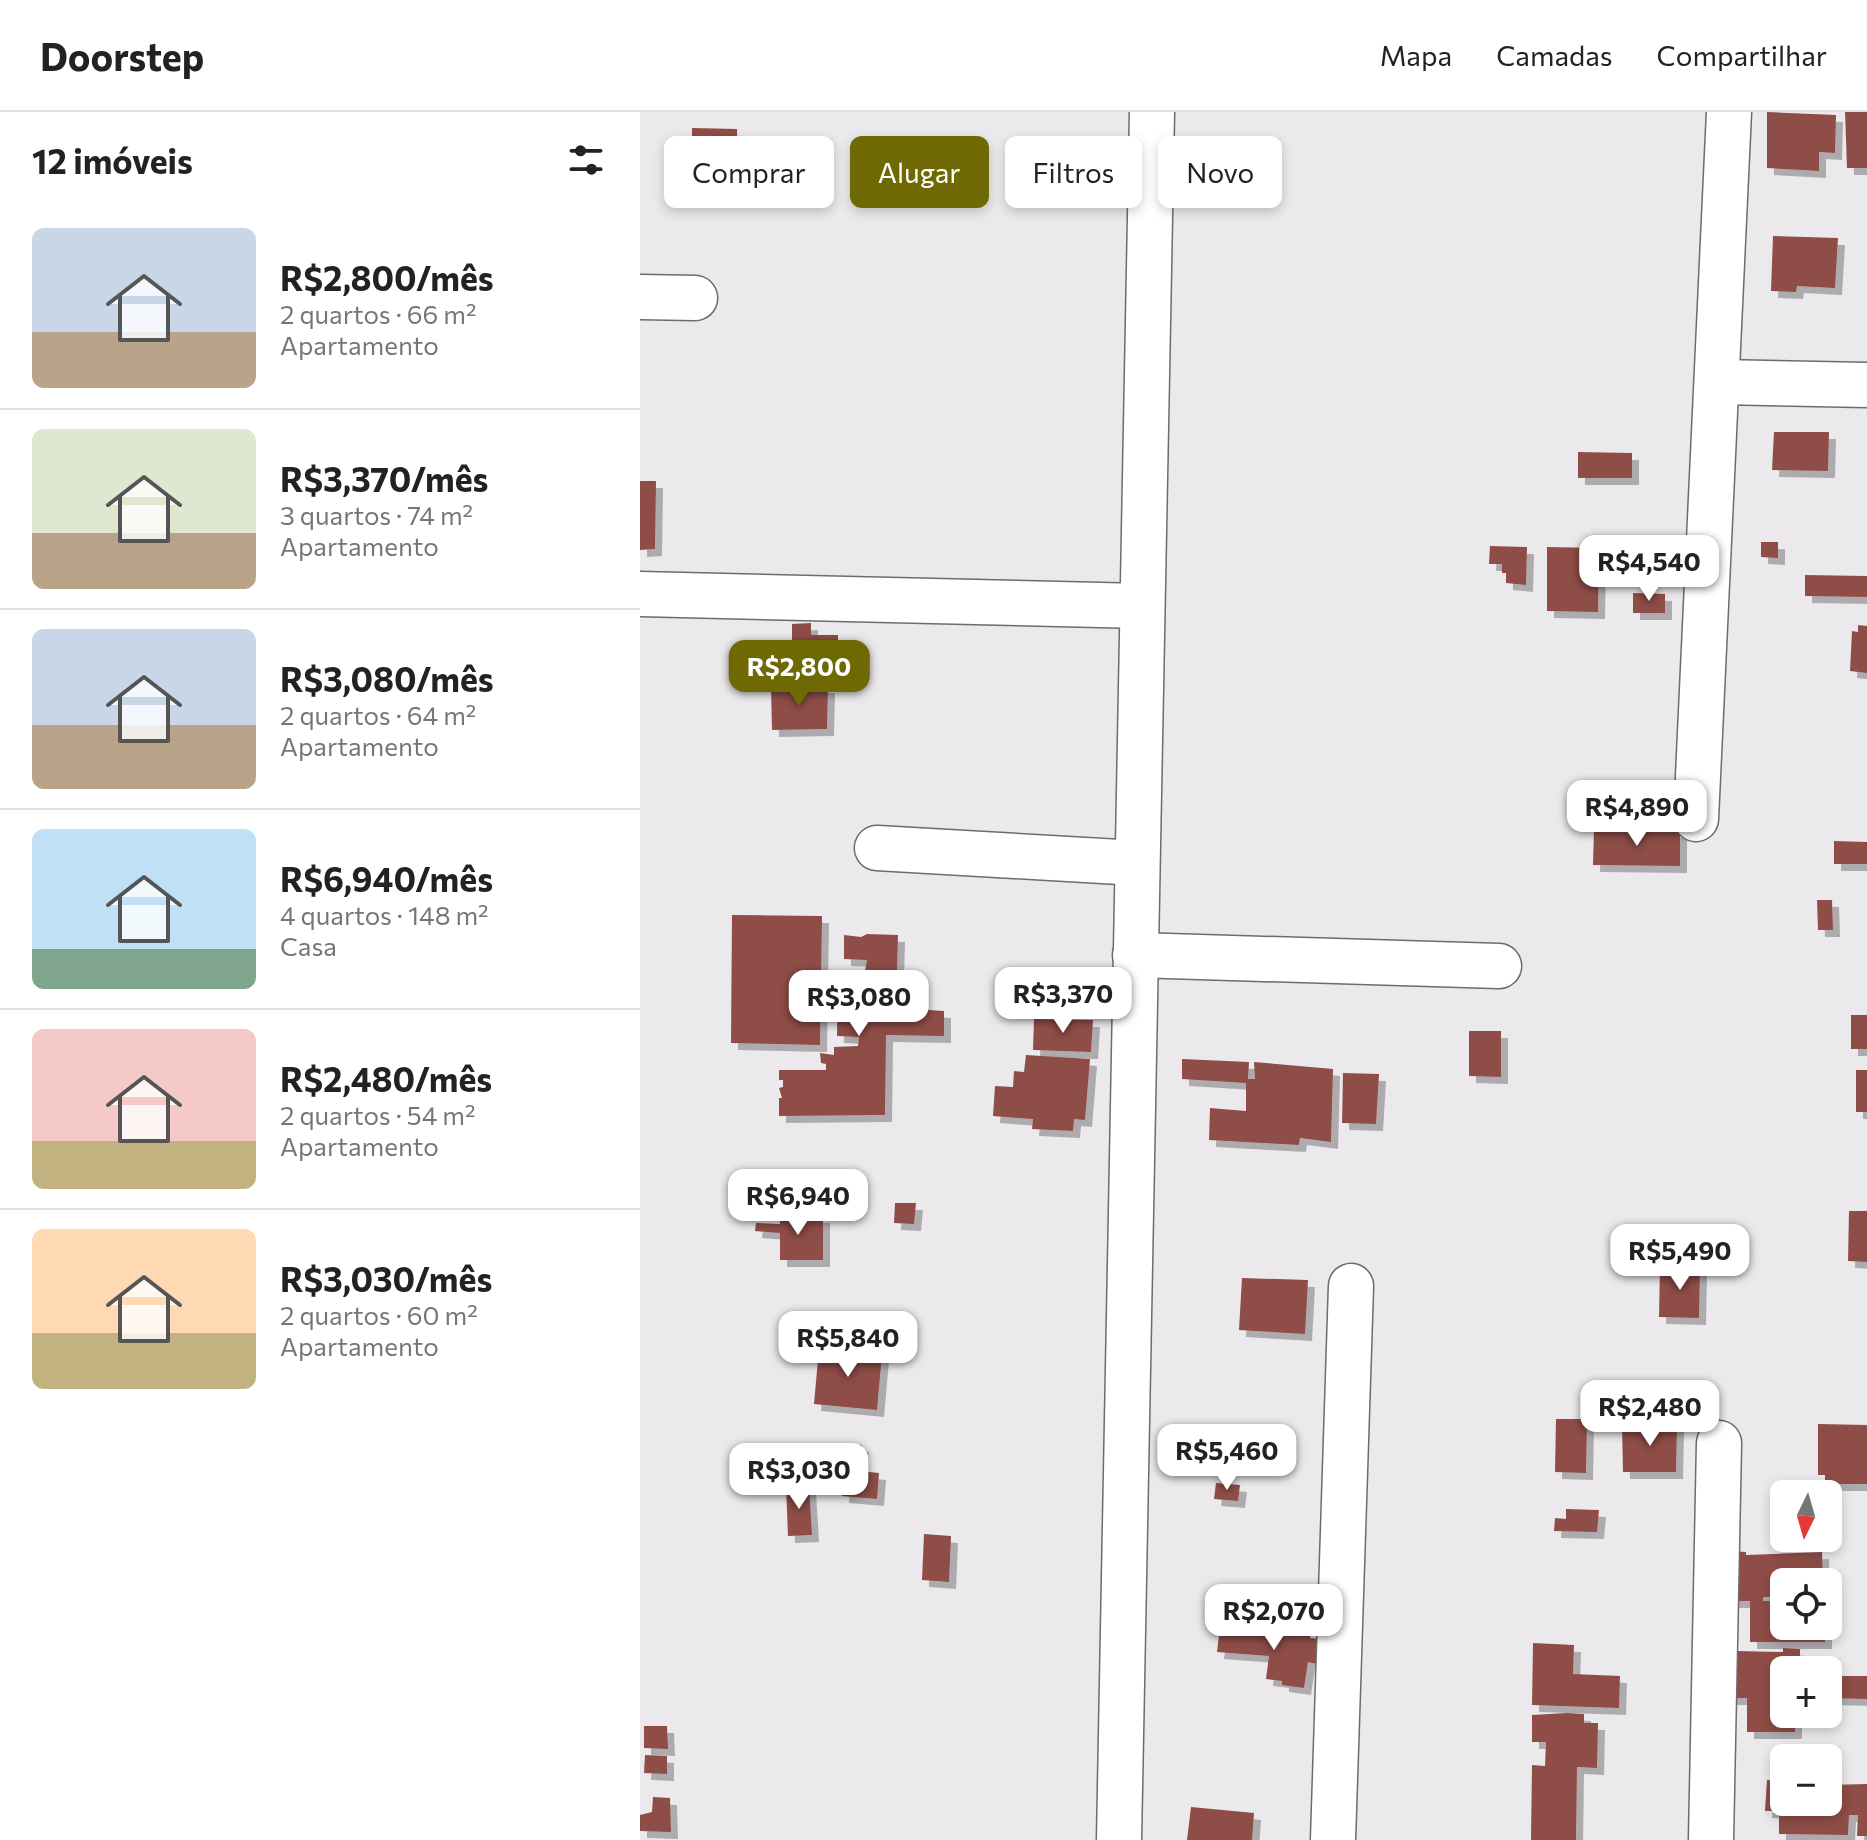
<!DOCTYPE html>
<html lang="pt">
<meta charset="utf-8">
<style>
body{margin:0;font-family:Commissioner,sans-serif;background:#f2f2f2;color:#222;height:100vh;display:flex;flex-direction:column;font-size:30px;white-space:nowrap}
*{box-sizing:border-box;margin:0}
p{font-size:26px;color:#767676}
.icon{flex:none;width:44px;height:44px;fill:none;stroke:currentColor;stroke-width:2;stroke-linecap:round;stroke-linejoin:round}
.map{position:relative;flex:1;overflow:hidden}
.side{display:flex;flex-direction:column;background:#fff;width:640px}
.side>*{flex:none}
.hud{position:absolute;left:24px;top:24px;width:760px;height:72px;display:flex;gap:16px}
.needle{width:52px;rotate:185deg}
.fabs{position:absolute;left:1130px;top:1368px;display:grid;gap:16px}
.fabs a{display:grid;place-items:center;width:72px;height:72px;border-radius:12px;background:#fff;box-shadow:0 4px 12px #0003;font-size:40px}
.price{position:absolute;translate:-50% -68px;padding:0 18px;border-radius:16px;background:#fff;color:#222;font-size:26px;line-height:52px;filter:drop-shadow(0 2px 4px #0008)}
.price::after{content:'';position:absolute;left:50%;top:48px;width:24px;height:18px;margin-left:-12px;background:inherit;clip-path:polygon(0 0,100% 0,50% 100%)}
.price.selected{background:#6e6903;color:#fff}
ul{padding:0;list-style:none}
li{display:flex;align-items:center;gap:24px;height:200px;padding:0 32px}
li+li{border-top:2px solid #e0e0e0}
li span{display:grid;place-items:center;flex:none;width:224px;height:160px;border-radius:12px;color:#555}
li>.icon{margin-inline-start:auto}
span .icon{width:96px;height:96px;fill:#fffc;stroke-width:1}
li b{font-size:34px}
h2{display:flex;justify-content:space-between;align-items:center;height:96px;padding:0 32px;font-size:34px}
.pill{padding:0 28px;border-radius:12px;background:#fff;box-shadow:0 4px 12px #0003;font-size:28px;line-height:72px}
.pill.selected{background:#6e6903;color:#fff}
header{display:flex;align-items:center;gap:48px;box-sizing:border-box;height:112px;padding:0 40px;background:#fff;border-bottom:2px solid #e0e0e0}
header strong{font-size:38px}
nav{display:flex;gap:44px;margin-inline-start:auto;font-size:28px}
main{display:flex;flex:1;min-height:0}
.map>svg:first-child{display:block}
</style>
<header>
<strong>Doorstep</strong>
<nav><a>Mapa</a><a>Camadas</a><a>Compartilhar</a></nav>
</header>
<main>
<section class="side">
<h2>12 imóveis<svg class="icon" aria-label="filters" viewBox="0 0 24 24"><path d="M4 7h16M4 17h16"/><circle cx="9" cy="7" r="2"/><circle cx="15" cy="17" r="2"/></svg></h2>
<ul>
<li><span style="background:linear-gradient(#c9d6e8 65%,#b9a48a 0)"><svg class="icon" aria-label="home" viewBox="0 0 24 24"><path d="M3 11l9-7 9 7M6 9v11h12V9"/></svg></span><div><b>R$2,800/mês</b><p>2 quartos · 66 m²</p><p>Apartamento</p></div></li>
<li><span style="background:linear-gradient(#dfe7d0 65%,#b9a48a 0)"><svg class="icon" aria-label="home" viewBox="0 0 24 24"><path d="M3 11l9-7 9 7M6 9v11h12V9"/></svg></span><div><b>R$3,370/mês</b><p>3 quartos · 74 m²</p><p>Apartamento</p></div></li>
<li><span style="background:linear-gradient(#c9d6e8 60%,#b9a48a 0)"><svg class="icon" aria-label="home" viewBox="0 0 24 24"><path d="M3 11l9-7 9 7M6 9v11h12V9"/></svg></span><div><b>R$3,080/mês</b><p>2 quartos · 64 m²</p><p>Apartamento</p></div></li>
<li><span style="background:linear-gradient(#bfe0f5 75%,#7fa58c 0)"><svg class="icon" aria-label="home" viewBox="0 0 24 24"><path d="M3 11l9-7 9 7M6 9v11h12V9"/></svg></span><div><b>R$6,940/mês</b><p>4 quartos · 148 m²</p><p>Casa</p></div></li>
<li><span style="background:linear-gradient(#f6c9c9 70%,#c2b280 0)"><svg class="icon" aria-label="home" viewBox="0 0 24 24"><path d="M3 11l9-7 9 7M6 9v11h12V9"/></svg></span><div><b>R$2,480/mês</b><p>2 quartos · 54 m²</p><p>Apartamento</p></div></li>
<li><span style="background:linear-gradient(#ffd9b3 65%,#c2b280 0)"><svg class="icon" aria-label="home" viewBox="0 0 24 24"><path d="M3 11l9-7 9 7M6 9v11h12V9"/></svg></span><div><b>R$3,030/mês</b><p>2 quartos · 60 m²</p><p>Apartamento</p></div></li>
</ul>
</section>
<div class="map">
<svg width="1227" height="1728" viewBox="0 0 1227 1728">
<defs>
<filter id="shadow"><feDropShadow dx="7" dy="7" stdDeviation="0" flood-color="#0004"/></filter>
</defs>
<rect width="100%" height="100%" fill="#ece9ec"/>
<!-- building -->
<g fill="#8f4d47" filter="url(#shadow)">
<polygon points="1127,0 1196,3 1195,41 1179,40 1179,59 1127,56"/>
<polygon points="1205,0 1227,0 1227,56 1207,56"/>
<polygon points="52,16 97,17 97,69 52,68"/>
<polygon points="1133,124 1198,126 1195,176 1157,174 1156,180 1131,179"/>
<polygon points="1134,320 1189,320 1188,359 1132,358"/>
<polygon points="938,340 992,341 992,366 938,366"/>
<polygon points="0,369 16,369 15,437 0,438"/>
<polygon points="1121,430 1138,430 1138,446 1121,445"/>
<polygon points="850,434 887,435 886,473 866,471 866,461 862,461 862,452 849,452"/>
<polygon points="907,435 959,436 958,500 907,499"/>
<polygon points="1165,463 1227,464 1227,485 1165,484"/>
<polygon points="993,481 1025,482 1025,501 993,501"/>
<polygon points="171,511 171,523 198,523 198,572 152,572 152,512"/>
<polygon points="1218,513 1227,514 1227,561 1210,559 1212,519 1218,520"/>
<polygon points="188,574 187,617 132,618 131,575"/>
<polygon points="954,718 1040,719 1040,754 953,753"/>
<polygon points="1194,729 1227,730 1227,752 1194,752"/>
<polygon points="1177,788 1192,788 1193,818 1178,818"/>
<polygon points="92,803 182,804 180,933 91,931"/>
<polygon points="227,822 258,823 256,896 304,899 304,924 246,923 245,1003 139,1004 139,986 142,986 139,976 143,975 143,968 139,968 139,958 186,958 186,952 181,951 180,941 194,943 194,935 218,934 219,925 197,924 198,860 225,859 227,848 204,847 204,823 221,825"/>
<rect x="1211" y="903" width="16" height="34"/>
<polygon points="394,907 453,908 451,940 393,938"/>
<polygon points="829,919 861,919 861,965 829,964"/>
<polygon points="386,943 450,947 445,1008 434,1007 433,1019 392,1017 393,1007 353,1004 355,974 373,975 374,959 384,960"/>
<polygon points="542,947 609,950 608,967 615,967 614,950 693,957 691,1030 660,1026 659,1033 569,1028 570,996 606,999 606,971 542,967"/>
<rect x="1216" y="958" width="11" height="42"/>
<polygon points="703,961 739,962 736,1012 702,1011"/>
<polygon points="255,1091 276,1091 274,1112 254,1111"/>
<polygon points="1209,1099 1227,1099 1227,1150 1208,1149"/>
<polygon points="140,1104 183,1104 183,1148 140,1148 140,1121 115,1119 116,1111 140,1112"/>
<polygon points="1060,1153 1059,1206 1019,1205 1020,1154"/>
<polygon points="602,1166 668,1168 665,1222 599,1218"/>
<polygon points="179,1236 242,1242 237,1298 174,1292"/>
<polygon points="916,1307 947,1307 946,1361 915,1360"/>
<polygon points="1178,1312 1227,1313 1227,1372 1185,1372 1185,1363 1178,1363"/>
<polygon points="982,1313 1037,1313 1036,1360 983,1360"/>
<polygon points="197,1331 222,1333 219,1359 239,1361 237,1387 202,1384 204,1358 193,1357"/>
<polygon points="576,1371 600,1373 598,1389 574,1387"/>
<polygon points="169,1373 172,1423 148,1424 146,1374"/>
<polygon points="926,1397 959,1398 957,1420 914,1419 915,1406 926,1407"/>
<polygon points="284,1422 311,1424 309,1470 282,1468"/>
<polygon points="1089,1439 1106,1440 1106,1443 1182,1440 1183,1470 1144,1470 1144,1485 1123,1485 1123,1489 1144,1489 1144,1514 1185,1514 1185,1530 1110,1530 1110,1489 1089,1489"/>
<polygon points="580,1514 670,1524 670,1526 680,1527 677,1552 668,1550 664,1576 642,1573 642,1569 626,1567 629,1544 577,1540"/>
<polygon points="893,1531 934,1533 933,1562 980,1564 979,1596 892,1593"/>
<polygon points="1143,1536 1160,1537 1160,1558 1144,1558 1144,1602 1155,1602 1155,1620 1107,1620 1107,1586 1087,1586 1096,1539 1143,1540"/>
<polygon points="1188,1564 1227,1564 1227,1587 1188,1586"/>
<polygon points="927,1601 944,1602 944,1611 958,1611 957,1656 937,1655 936,1728 891,1728 892,1653 905,1654 906,1630 892,1630 892,1603"/>
<polygon points="4,1614 27,1614 28,1637 4,1636"/>
<polygon points="5,1643 27,1644 27,1662 4,1661"/>
<polygon points="1127,1668 1144,1669 1144,1690 1188,1690 1188,1673 1227,1672 1227,1724 1217,1724 1218,1703 1209,1703 1208,1723 1139,1722 1139,1699 1125,1699"/>
<polygon points="13,1685 30,1686 31,1720 0,1719 0,1703 12,1700"/>
<polygon points="551,1695 614,1701 612,1728 547,1728"/>
</g>
<g fill="none" stroke-linecap="round" stroke-linejoin="round">
<defs>
<g id="minor">
<polyline points="0,185 55,186"/>
<polyline points="1078,270 1227,273"/>
<polyline points="0,482 502,494"/>
<polyline points="1056,707 1089,0"/>
<polyline points="237,736 497,751"/>
<polyline points="495,843 859,854"/>
<polyline points="479,1728 512,0"/>
<polyline points="693,1728 711,1174"/>
<polyline points="1071,1728 1079,1331"/>
</g>
</defs>
<!-- minor casing -->
<use href="#minor" stroke="#6d6b6d" stroke-width="47"/>
<!-- minor -->
<use href="#minor" stroke="#fff" stroke-width="44"/>
</g>
</svg>
<div class="fabs">
<a><svg class="needle" viewBox="-14 -14 28 28"><path d="M0-13l5 13h-10z" fill="#e53935"/><path d="M0 13l5-13h-10z" fill="#767676"/></svg></a>
<a><svg class="icon" aria-label="locate" viewBox="0 0 24 24"><circle cx="12" cy="12" r="6"/><path d="M12 2v4M12 18v4M2 12h4M18 12h4"/></svg></a>
<a>+</a>
<a>−</a>
</div>
<b class="price" style="left:1009px;top:491px">R$4,540</b>
<b class="price selected" style="left:159px;top:596px">R$2,800</b>
<b class="price" style="left:997px;top:736px">R$4,890</b>
<b class="price" style="left:423px;top:923px">R$3,370</b>
<b class="price" style="left:219px;top:926px">R$3,080</b>
<b class="price" style="left:158px;top:1125px">R$6,940</b>
<b class="price" style="left:1040px;top:1180px">R$5,490</b>
<b class="price" style="left:208px;top:1267px">R$5,840</b>
<b class="price" style="left:1010px;top:1336px">R$2,480</b>
<b class="price" style="left:587px;top:1380px">R$5,460</b>
<b class="price" style="left:159px;top:1399px">R$3,030</b>
<b class="price" style="left:634px;top:1540px">R$2,070</b>
<div class="hud">
<a class="pill">Comprar</a>
<a class="pill selected">Alugar</a>
<a class="pill">Filtros</a>
<a class="pill">Novo</a>
</div>
</div>
</main>
